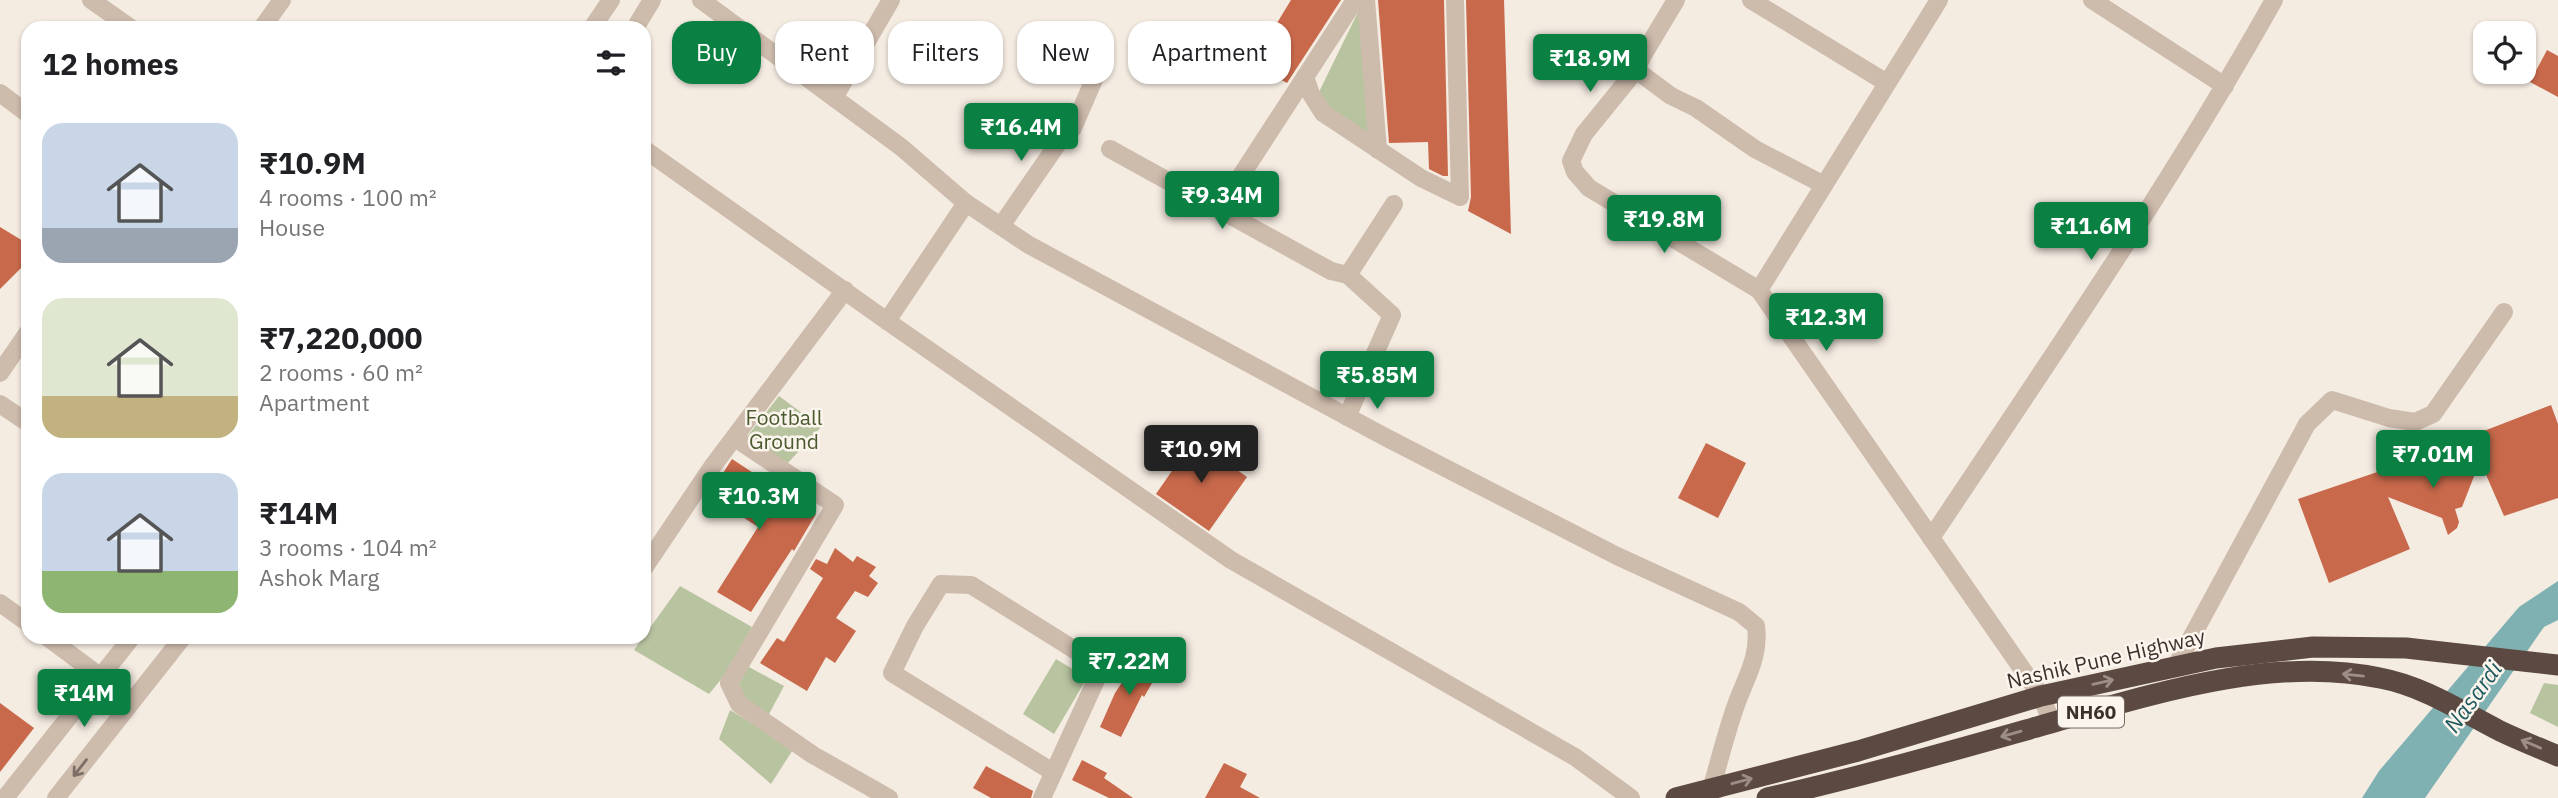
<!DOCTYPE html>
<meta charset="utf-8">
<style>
body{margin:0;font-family:"IBM Plex Sans",sans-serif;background:#f2f2f2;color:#202124;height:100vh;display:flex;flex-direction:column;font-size:26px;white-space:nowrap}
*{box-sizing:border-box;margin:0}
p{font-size:23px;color:#757577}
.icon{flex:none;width:38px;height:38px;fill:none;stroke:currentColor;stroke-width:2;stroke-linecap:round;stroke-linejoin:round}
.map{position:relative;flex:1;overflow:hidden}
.details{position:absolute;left:21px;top:21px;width:630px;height:623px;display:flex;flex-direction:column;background:#fff;border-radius:21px;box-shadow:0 2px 5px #0004}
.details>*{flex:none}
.banner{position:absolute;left:672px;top:21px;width:665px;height:63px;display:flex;gap:14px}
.fabs{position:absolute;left:2473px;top:21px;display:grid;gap:14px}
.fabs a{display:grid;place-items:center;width:63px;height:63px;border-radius:14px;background:#fff;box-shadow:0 2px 5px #0004;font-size:35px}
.price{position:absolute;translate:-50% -60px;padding:0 16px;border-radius:7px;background:#0b8043;color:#fff;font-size:23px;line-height:46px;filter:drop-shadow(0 2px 4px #0008)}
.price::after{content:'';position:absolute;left:50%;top:42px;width:21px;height:16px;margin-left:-10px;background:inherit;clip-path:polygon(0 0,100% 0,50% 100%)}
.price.active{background:#222;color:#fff}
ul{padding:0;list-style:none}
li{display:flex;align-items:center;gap:21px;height:175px;padding:0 21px}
li span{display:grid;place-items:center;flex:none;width:196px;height:140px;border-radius:21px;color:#555}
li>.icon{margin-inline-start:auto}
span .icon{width:84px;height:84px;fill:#fffc;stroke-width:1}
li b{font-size:30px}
h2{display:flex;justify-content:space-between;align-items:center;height:84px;padding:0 21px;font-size:30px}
.chip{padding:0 24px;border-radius:21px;background:#fff;box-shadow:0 2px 5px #0004;font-size:24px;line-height:63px}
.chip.active{background:#0b8043;color:#fff}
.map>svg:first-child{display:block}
</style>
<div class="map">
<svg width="2558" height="798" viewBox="0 0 2558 798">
<rect width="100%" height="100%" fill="#f4ebe1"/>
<!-- green -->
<g fill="#b8c4a0">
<polygon points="1361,6 1369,141 1321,103 1319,92"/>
<polygon points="779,396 821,427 787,464 746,438"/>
<polygon points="680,586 752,627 723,677 709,694 634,650"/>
<polygon points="1056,659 1087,678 1054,734 1023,714"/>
<polygon points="747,666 784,686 768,716 745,701 739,684"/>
<polygon points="2544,683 2558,685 2558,727 2530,713"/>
<polygon points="730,710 794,748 771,784 719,739"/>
</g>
<!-- water -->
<polygon fill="#7fb0b2" points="2558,581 2558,620 2544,627 2425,798 2362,798 2379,771 2519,607"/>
<!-- building -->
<g fill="#c8694b">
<polygon points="1291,0 1341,0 1287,83 1252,64"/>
<polygon points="1378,0 1444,0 1448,176 1443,176 1429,169 1428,142 1389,143"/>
<polygon points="1466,0 1504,0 1511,234 1468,211 1471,197"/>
<polygon points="2547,50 2558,56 2558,97 2530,82"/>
<polygon points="0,227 28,244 28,261 0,289"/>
<polygon points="2551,405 2558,424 2558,498 2504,516 2480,461 2462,507 2455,509 2459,522 2457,528 2448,535 2442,518 2388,497 2410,549 2329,583 2298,499 2392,467 2389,459 2454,433 2458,441"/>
<polygon points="1194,439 1247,477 1209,531 1156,494"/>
<polygon points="1706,443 1746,463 1718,518 1678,498"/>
<polygon points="732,459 816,514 794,551 792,549 751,612 717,592 758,527 709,495"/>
<polygon points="835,548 853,562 857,556 876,567 869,576 878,583 868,597 855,591 836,618 856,631 835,663 826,657 807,691 760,663 777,638 784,642 823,578 810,569 816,559 827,564"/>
<polygon points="1139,657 1159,671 1144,697 1142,695 1121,737 1100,727 1115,693"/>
<polygon points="0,703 34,728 0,772"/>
<polygon points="1082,760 1107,773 1104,778 1133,798 1109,798 1072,780"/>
<polygon points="1224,763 1247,774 1240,787 1260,798 1205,798"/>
<polygon points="986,766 1033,791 1031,798 991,798 973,788"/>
</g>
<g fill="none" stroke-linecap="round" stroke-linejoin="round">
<!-- minor -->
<g stroke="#cdbbac" stroke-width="18">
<polyline points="91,0 131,28"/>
<polyline points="701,0 901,147 966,203"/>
<polyline points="1366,0 1378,150"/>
<polyline points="1676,0 1643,55 1636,70 1584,134 1571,161 1575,172 1589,188 1759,290"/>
<polyline points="1751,0 1887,83"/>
<polyline points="1939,0 1759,290 2041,696 2052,723"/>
<polyline points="2092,0 2225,86"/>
<polyline points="262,28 282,0"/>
<polyline points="592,28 611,0"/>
<polyline points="635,28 652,0"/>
<polyline points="1636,70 1671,96 1696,108 1755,149 1824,185"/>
<polyline points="1305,77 1311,94 1323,113 1421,178 1460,197 1455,0"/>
<polyline points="0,93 28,114"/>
<polyline points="834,98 891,0"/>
<polyline points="644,149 887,321 1231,560 1575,757 1631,798"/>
<polyline points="1110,149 1331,271 1348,275 1392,315 1347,417"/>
<polyline points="1220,208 1355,0"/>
<polyline points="1001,226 1061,139 1073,128 1102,61"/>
<polyline points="1348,275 1394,204"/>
<path d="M887 321 966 203 1029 245 1387 438 1617 556 1739 612 1756 626C1760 657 1746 677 1736 705 1726 733 1719 762 1711 790L1713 798"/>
<polyline points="0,373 28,332"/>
<polyline points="0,404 28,423"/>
<polyline points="735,438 835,505 729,683 739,704 813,755 889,798"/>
<path d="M1931 538C2049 361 2170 185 2274 0"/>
<polyline points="644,568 712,467 845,290"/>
<polyline points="0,603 28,623"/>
<polyline points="47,637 101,677"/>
<polyline points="2176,666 2307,424 2332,400 2389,418 2415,422 2433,414 2504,312"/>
<polyline points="5,798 132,637"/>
<polyline points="56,798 183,637"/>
<polyline points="1042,798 1102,667 971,585 941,584 915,626 892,673 1053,772"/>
</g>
<!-- highway -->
<g stroke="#5c4a42" stroke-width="21">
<polyline points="1676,798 1858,751 2041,696 2216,658 2313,647 2406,648 2558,665"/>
<path d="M1767 798C1856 778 1944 753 2033 728 2141 698 2267 654 2380 678 2423 686 2461 711 2500 731 2519 740 2539 748 2558 756"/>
</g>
</g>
<!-- one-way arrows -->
<defs><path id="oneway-shaft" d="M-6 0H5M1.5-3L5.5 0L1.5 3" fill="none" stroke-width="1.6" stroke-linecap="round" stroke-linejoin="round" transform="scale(1.75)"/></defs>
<g stroke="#9c8e87">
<use href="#oneway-shaft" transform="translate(2353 675) rotate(-174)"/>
<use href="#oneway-shaft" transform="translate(2103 682) rotate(-13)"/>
<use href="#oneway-shaft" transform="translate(2011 734) rotate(164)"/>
<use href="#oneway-shaft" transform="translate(2531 744) rotate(-157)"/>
<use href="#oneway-shaft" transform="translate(1742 781) rotate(-15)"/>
</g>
<use stroke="#7d6f65" href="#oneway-shaft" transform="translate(80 768) rotate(128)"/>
<g text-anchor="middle" stroke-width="5" stroke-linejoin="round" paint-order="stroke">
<!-- shield labels -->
<rect fill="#fbf5ee" stroke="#756b66" stroke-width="2" x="2058" y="696.5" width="66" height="31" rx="5"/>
<g font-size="19" font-weight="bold" fill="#3b302b">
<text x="2091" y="719">NH60</text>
</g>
<!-- park labels -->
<g font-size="21" fill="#4a5a2e" stroke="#fbf5ee">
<text x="784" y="425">Football<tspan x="784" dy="24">Ground</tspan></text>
</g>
<!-- street labels -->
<g font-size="21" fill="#3b302b" stroke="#fbf5ee">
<text transform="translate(2106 659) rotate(-13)" y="7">Nashik Pune Highway</text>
</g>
<!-- water labels -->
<g font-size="23" font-style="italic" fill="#1f5a5e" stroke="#fbf5ee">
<text transform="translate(2473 697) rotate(-54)" y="8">Nasardi</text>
</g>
</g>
</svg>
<div class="fabs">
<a><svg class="icon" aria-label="locate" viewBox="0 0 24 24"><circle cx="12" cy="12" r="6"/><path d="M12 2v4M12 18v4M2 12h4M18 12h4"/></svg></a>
</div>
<b class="price" style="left:1590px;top:94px">₹18.9M</b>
<b class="price" style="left:1021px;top:163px">₹16.4M</b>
<b class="price" style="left:1222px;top:231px">₹9.34M</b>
<b class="price" style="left:1664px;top:255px">₹19.8M</b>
<b class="price" style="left:2091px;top:262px">₹11.6M</b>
<b class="price" style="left:1826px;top:353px">₹12.3M</b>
<b class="price" style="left:1377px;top:411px">₹5.85M</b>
<b class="price active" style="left:1201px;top:485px">₹10.9M</b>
<b class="price" style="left:2433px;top:490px">₹7.01M</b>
<b class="price" style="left:759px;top:532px">₹10.3M</b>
<b class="price" style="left:1129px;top:697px">₹7.22M</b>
<b class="price" style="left:84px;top:729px">₹14M</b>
<div class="banner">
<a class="chip active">Buy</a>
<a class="chip">Rent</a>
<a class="chip">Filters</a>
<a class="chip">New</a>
<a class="chip">Apartment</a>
</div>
<section class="details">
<h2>12 homes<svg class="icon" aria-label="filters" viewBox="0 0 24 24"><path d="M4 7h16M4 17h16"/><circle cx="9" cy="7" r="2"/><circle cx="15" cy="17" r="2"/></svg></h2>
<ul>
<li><span style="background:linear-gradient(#c9d6e8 75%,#9aa5b1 0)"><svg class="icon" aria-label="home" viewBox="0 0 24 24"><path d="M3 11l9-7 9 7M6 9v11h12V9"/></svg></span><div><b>₹10.9M</b><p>4 rooms · 100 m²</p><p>House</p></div></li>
<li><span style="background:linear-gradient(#dfe7d0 70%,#c2b280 0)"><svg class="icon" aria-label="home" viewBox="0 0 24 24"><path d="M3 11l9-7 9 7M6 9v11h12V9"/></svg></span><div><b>₹7,220,000</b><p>2 rooms · 60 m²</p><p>Apartment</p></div></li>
<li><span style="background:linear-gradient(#c9d6e8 70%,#8fb573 0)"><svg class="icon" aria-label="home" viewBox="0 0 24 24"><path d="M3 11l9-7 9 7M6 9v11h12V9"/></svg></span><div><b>₹14M</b><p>3 rooms · 104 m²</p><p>Ashok Marg</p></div></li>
</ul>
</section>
</div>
